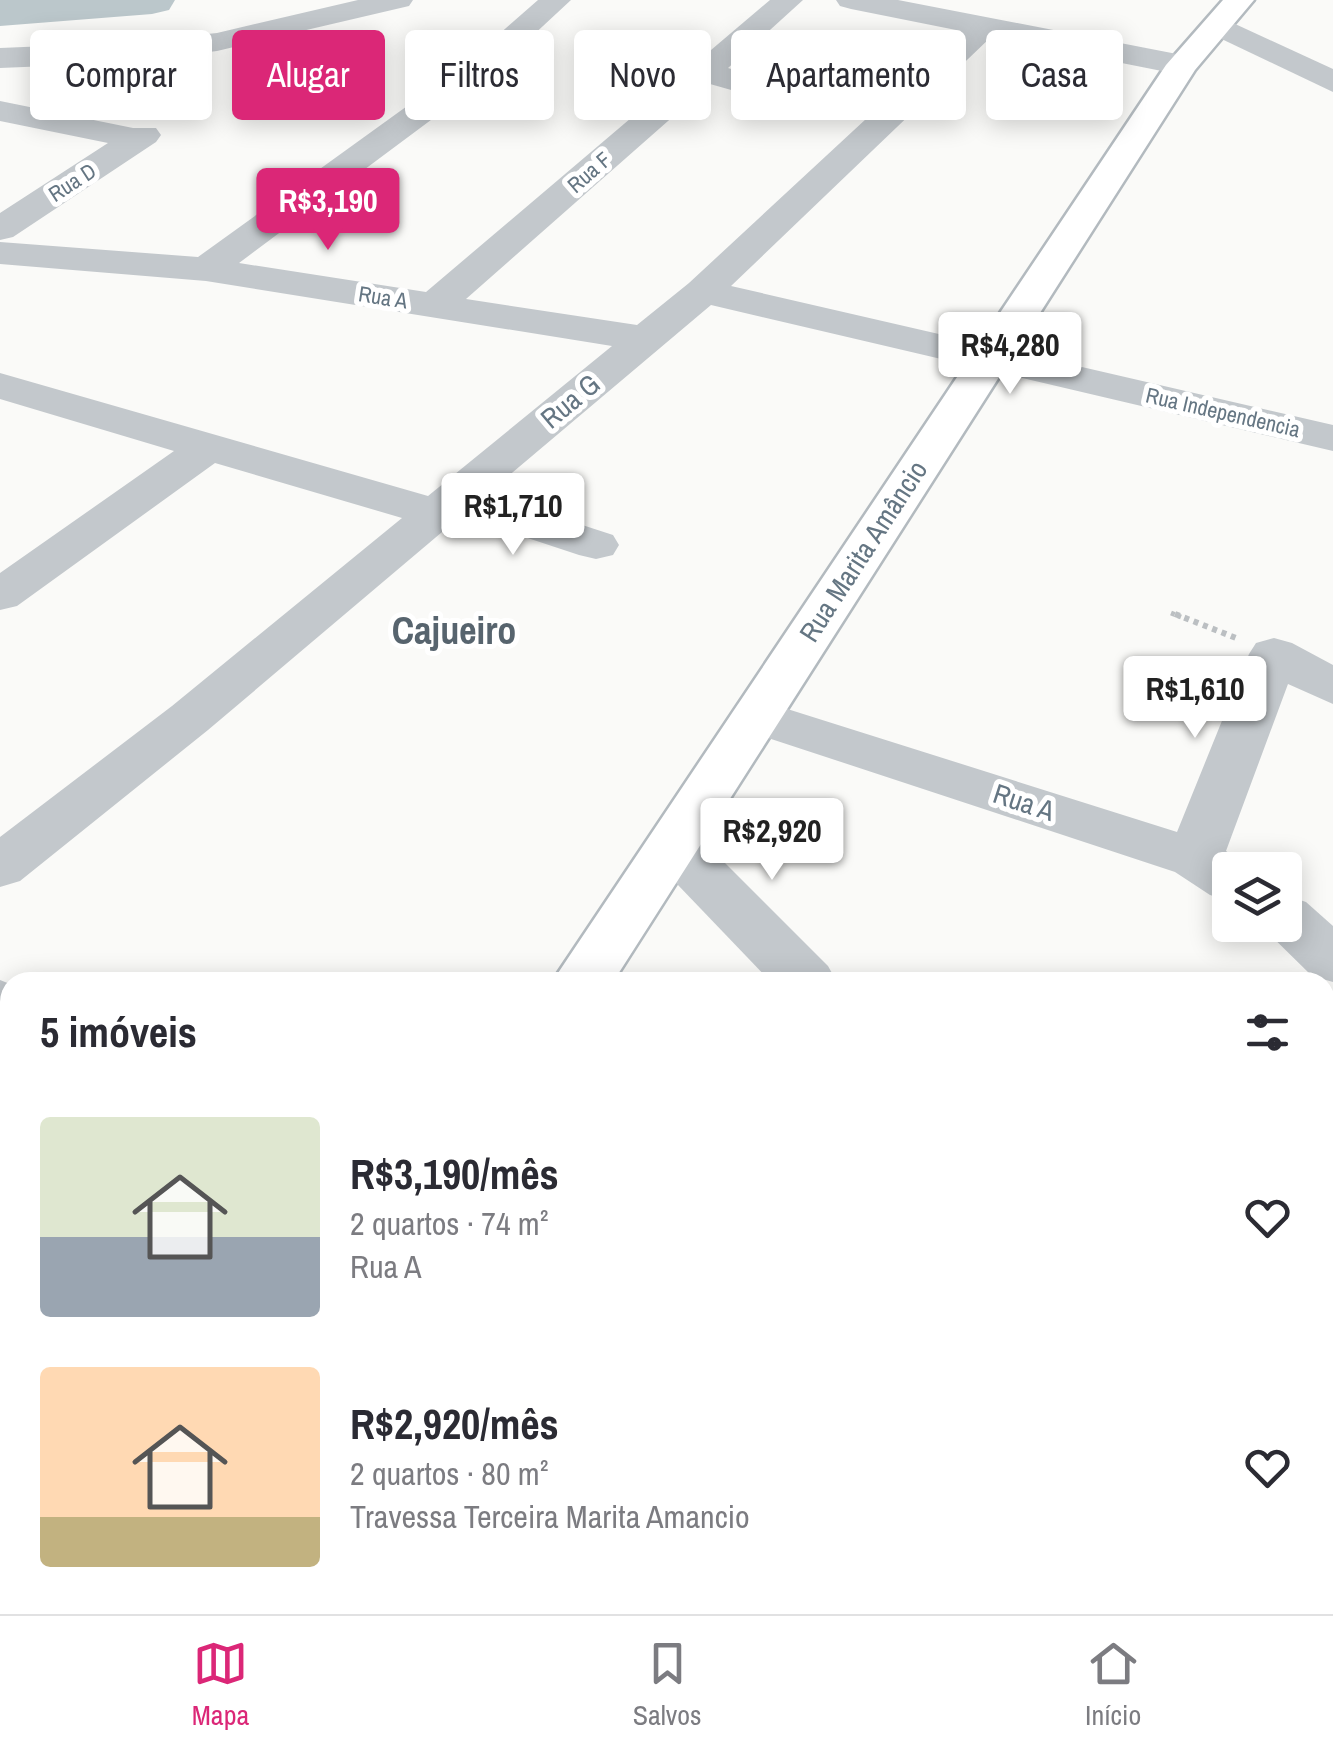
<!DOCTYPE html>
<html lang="pt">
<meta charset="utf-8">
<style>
body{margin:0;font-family:"Archivo Narrow",sans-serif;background:#f2f2f3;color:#2b2b33;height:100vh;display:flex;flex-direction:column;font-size:38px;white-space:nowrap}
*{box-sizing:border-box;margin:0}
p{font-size:32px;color:#7c7c81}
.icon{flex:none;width:55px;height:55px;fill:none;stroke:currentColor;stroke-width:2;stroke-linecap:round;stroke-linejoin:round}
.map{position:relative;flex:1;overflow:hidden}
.sheet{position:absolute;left:0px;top:972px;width:1335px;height:642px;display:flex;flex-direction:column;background:#fff;border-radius:30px 30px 0 0;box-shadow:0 5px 25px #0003}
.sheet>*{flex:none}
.banner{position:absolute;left:30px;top:30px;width:1275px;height:90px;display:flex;gap:20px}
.fabs{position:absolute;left:1212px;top:852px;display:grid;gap:20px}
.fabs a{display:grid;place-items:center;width:90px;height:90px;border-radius:10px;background:#fff;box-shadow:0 5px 25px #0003;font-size:50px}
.price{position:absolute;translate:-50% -85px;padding:0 22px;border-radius:10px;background:#fff;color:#222;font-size:32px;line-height:65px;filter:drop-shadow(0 2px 5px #0008)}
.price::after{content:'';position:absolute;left:50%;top:60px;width:30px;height:22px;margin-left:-15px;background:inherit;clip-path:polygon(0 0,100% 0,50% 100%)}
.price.current{background:#db2777;color:#fff}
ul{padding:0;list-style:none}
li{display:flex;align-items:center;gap:30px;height:250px;padding:0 40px}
li span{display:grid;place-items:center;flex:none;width:280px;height:200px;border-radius:10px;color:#555}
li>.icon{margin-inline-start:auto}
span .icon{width:120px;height:120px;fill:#fffc;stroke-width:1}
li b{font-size:42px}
h2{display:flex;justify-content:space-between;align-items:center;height:120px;padding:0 40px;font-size:42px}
.chip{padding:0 35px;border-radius:10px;background:#fff;box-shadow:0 5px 25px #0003;font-size:35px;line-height:90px}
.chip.current{background:#db2777;color:#fff}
.dock{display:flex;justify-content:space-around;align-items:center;height:140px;border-top:2px solid #e1e1e2;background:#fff;font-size:28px;color:#7c7c81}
.dock a{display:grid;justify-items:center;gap:5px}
.dock .current{color:#db2777}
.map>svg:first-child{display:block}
</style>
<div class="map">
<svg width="1333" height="1614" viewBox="0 0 1333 1614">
<rect width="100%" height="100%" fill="#fafaf8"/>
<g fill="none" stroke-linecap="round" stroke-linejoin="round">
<!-- river -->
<polygon fill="#bbc7cb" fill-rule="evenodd" points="0,0 175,0 169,10 152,14 0,26"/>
<defs>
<g id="secondary">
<polygon points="1223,0 1254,0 1195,70 613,982 552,982 1166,65"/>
<polygon points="130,1605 212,1605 208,1614 126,1614"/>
</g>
</defs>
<!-- secondary casing -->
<use href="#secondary" stroke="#b3babf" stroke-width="5"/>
<!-- path-far1 -->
<polyline stroke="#bbbfc2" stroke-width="5" stroke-dasharray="4 4" stroke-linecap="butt" points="1171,613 1181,617"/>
<!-- path -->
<polyline stroke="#bbbfc2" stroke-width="6" stroke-dasharray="5 5" stroke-linecap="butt" points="1175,614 1236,638"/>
<!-- street -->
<g fill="#c3c8cc" fill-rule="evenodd">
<polygon points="358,0 413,0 409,6 217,51 120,63 0,68 0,48 120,43 217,33"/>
<polygon points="538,0 571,0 486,79 239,263 426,292 770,0 803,0 728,68 803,90 808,97 803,104 791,107 710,84 466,299 637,325 689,283 961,31 851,9 840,6 836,0 898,0 1182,55 1193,58 1198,65 1193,72 1182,75 991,37 731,286 1333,425 1333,451 711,305 487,494 613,535 619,545 613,555 596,559 579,555 461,516 208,730 20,881 0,887 0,837 172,706 402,518 215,463 17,606 0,610 0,573 174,451 0,399 0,373 428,496 612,346 206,281 0,264 0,242 198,257 464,65"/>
<polygon points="1220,17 1333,69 1333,92 1209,33 1204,26 1209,19"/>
<polygon points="0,101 133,128 156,128 161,135 156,142 13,237 0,240 0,213 108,143 0,121"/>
<polygon points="1274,638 1292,643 1333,665 1333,704 1288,684 1226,851 1253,870 1230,870 1230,901 1210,895 1175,872 738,728 730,716 738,704 756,699 1177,832 1249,654 1256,643"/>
<polygon points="674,826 694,832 828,966 837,982 771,982 654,860 646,846 654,832"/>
<polygon points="1285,895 1306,902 1333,926 1333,982 1312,976 1260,925 1285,925"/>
<polygon points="0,980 10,984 10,1038 0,1035"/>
<polygon points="1333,1284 1333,1346 1325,1347 1325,1285"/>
<polygon points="556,1605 640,1605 644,1614 560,1614"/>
<polygon points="913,1605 997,1605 993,1614 909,1614"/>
</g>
<!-- secondary -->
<use href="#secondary" fill="#fff" fill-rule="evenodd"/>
</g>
<g text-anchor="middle" stroke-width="10" stroke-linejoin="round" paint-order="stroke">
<!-- far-street labels -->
<g font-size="22" fill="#657683" stroke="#fff">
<text transform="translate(589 172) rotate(-41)" y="8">Rua F</text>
<text transform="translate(72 182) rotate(-33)" y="8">Rua D</text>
<text transform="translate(383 297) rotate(9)" y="8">Rua A</text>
<text transform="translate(1223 412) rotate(13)" y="8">Rua Independencia</text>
</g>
<!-- street labels -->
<g font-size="28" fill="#657683" stroke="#fff">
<text transform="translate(570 401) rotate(-40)" y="10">Rua G</text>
<text transform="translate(863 551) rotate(-57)" y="10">Rua Marita Amâncio</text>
<text transform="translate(1024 802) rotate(18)" y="10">Rua A</text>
</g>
<!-- district labels -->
<g font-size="38" font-weight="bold" fill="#57646e" stroke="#fff">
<text x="454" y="644">Cajueiro</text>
</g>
</g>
</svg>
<div class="fabs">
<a><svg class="icon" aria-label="layers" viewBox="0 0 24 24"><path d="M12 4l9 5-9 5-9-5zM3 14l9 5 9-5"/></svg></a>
</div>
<b class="price current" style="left:328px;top:253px">R$3,190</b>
<b class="price" style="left:1010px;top:397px">R$4,280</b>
<b class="price" style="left:513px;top:558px">R$1,710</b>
<b class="price" style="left:1195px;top:741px">R$1,610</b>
<b class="price" style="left:772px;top:883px">R$2,920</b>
<div class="banner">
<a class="chip">Comprar</a>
<a class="chip current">Alugar</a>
<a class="chip">Filtros</a>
<a class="chip">Novo</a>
<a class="chip">Apartamento</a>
<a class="chip">Casa</a>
</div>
<section class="sheet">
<h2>5 imóveis<svg class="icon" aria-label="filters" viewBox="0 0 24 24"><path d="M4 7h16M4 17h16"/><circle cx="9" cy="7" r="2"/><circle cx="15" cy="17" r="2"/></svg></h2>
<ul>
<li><span style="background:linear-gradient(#dfe7d0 60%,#9aa5b1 0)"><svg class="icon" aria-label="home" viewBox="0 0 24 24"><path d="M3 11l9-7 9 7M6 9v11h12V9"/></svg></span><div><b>R$3,190/mês</b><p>2 quartos · 74 m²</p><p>Rua A</p></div><svg class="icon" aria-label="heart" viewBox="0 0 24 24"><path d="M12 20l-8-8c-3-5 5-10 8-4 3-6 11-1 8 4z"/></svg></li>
<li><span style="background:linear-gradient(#ffd9b3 75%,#c2b280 0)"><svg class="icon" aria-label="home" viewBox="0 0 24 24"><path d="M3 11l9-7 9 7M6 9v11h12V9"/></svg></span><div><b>R$2,920/mês</b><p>2 quartos · 80 m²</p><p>Travessa Terceira Marita Amancio</p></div><svg class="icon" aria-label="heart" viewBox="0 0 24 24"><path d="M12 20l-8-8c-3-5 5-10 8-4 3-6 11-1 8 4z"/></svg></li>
</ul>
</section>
</div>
<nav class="dock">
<a class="current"><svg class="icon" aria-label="map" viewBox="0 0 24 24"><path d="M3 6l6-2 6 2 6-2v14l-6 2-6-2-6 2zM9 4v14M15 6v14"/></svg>Mapa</a>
<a><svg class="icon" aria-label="saved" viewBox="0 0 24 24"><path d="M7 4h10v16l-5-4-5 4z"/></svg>Salvos</a>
<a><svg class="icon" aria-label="home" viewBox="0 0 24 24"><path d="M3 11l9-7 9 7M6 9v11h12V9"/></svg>Início</a>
</nav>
